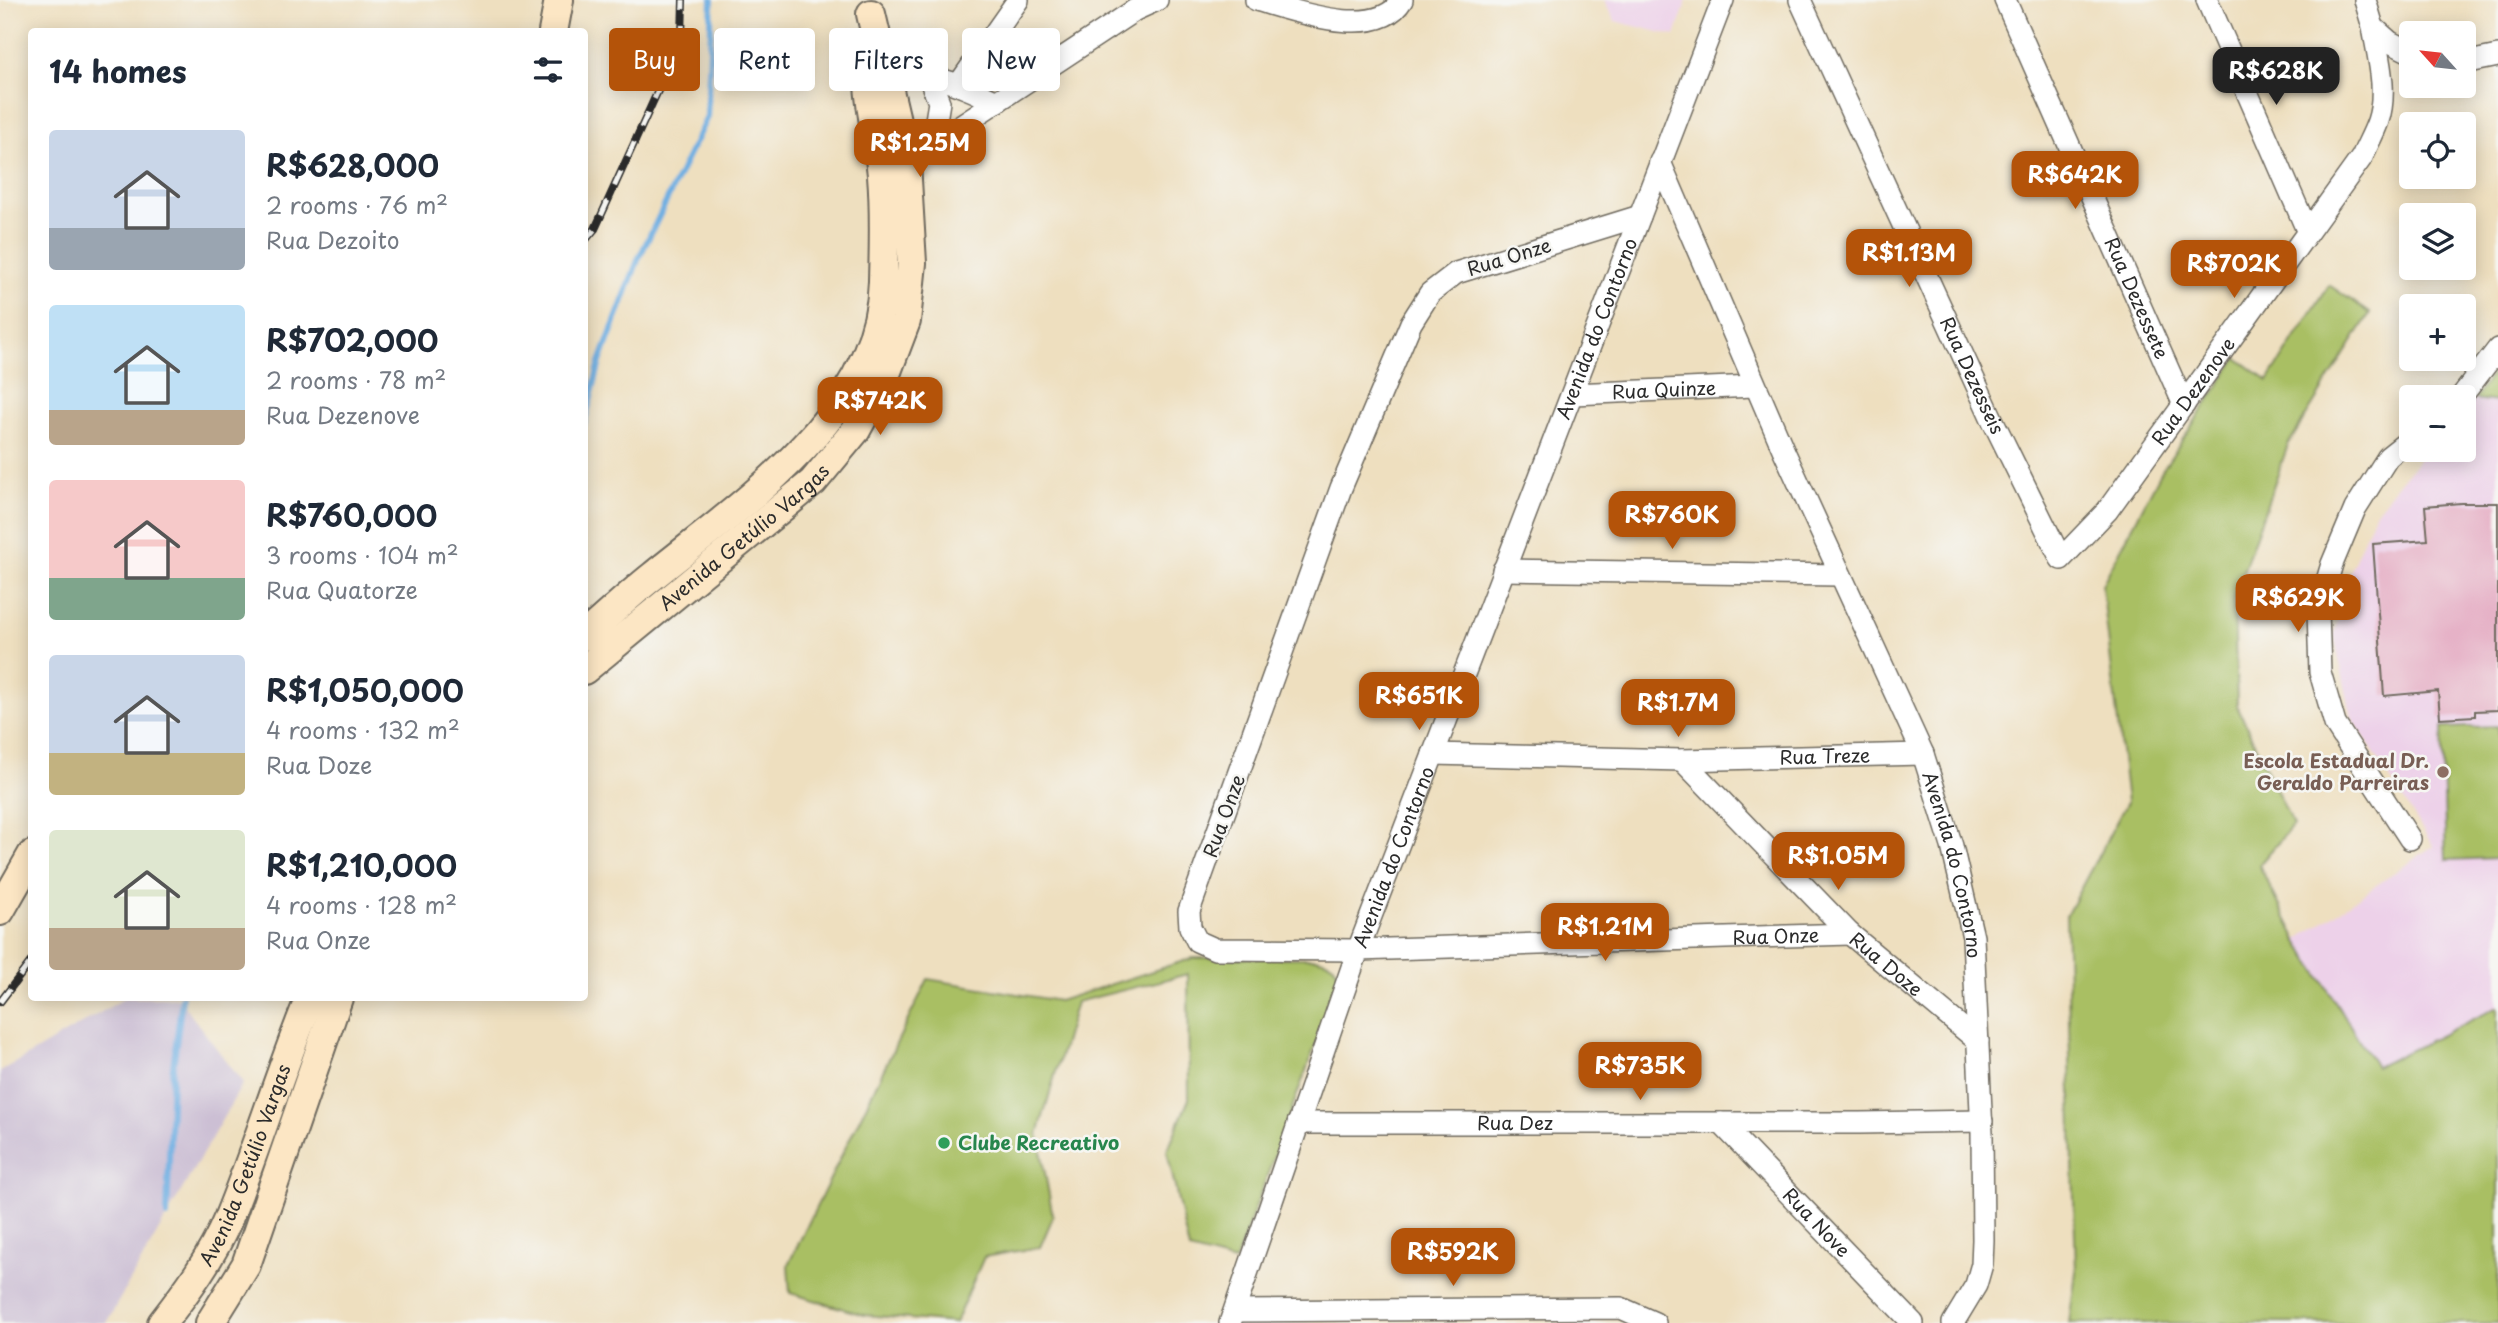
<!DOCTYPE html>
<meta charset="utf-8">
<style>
body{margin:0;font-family:"Playpen Sans",sans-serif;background:#f2f2f3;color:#1f2937;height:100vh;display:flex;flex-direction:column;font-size:26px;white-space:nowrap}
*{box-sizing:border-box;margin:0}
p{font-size:23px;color:#747a83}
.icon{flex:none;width:38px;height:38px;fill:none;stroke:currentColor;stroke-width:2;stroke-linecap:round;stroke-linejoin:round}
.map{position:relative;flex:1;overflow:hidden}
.side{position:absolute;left:28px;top:28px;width:560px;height:973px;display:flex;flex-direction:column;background:#fff;border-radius:7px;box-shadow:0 4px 18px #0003}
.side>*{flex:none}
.top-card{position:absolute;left:609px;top:28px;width:665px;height:63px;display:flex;gap:14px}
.needle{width:46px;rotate:297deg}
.controls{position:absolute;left:2399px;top:21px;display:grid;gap:14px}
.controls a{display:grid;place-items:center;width:77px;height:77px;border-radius:7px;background:#fff;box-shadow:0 4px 18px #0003;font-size:35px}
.price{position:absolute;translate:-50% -60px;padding:0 16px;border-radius:14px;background:#b45309;color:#fff;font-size:23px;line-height:46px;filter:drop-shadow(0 2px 4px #0008)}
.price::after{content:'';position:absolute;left:50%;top:42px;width:21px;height:16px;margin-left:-10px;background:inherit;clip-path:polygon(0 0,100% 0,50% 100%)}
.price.selected{background:#222;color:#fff}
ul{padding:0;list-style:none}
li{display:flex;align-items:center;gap:21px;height:175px;padding:0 21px}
li span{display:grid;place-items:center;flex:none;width:196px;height:140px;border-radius:7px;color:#555}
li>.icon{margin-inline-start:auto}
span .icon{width:84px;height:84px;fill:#fffc;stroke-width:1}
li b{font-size:30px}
h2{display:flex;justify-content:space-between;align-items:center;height:84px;padding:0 21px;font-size:30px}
.tag{padding:0 24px;border-radius:7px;background:#fff;box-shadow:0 4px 18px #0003;font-size:24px;line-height:63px}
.tag.selected{background:#b45309;color:#fff}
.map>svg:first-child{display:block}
</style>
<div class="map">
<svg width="2498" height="1323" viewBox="0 0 2498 1323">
<rect width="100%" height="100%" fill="#f6f6f2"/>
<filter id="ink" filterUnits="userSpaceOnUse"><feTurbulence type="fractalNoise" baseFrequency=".0143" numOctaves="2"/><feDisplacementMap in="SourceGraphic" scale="14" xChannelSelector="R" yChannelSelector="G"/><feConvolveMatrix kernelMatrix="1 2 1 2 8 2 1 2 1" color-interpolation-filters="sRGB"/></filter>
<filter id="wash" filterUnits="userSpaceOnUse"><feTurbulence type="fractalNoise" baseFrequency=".00686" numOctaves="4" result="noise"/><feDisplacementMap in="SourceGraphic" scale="28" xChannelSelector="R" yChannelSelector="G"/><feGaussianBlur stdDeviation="1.57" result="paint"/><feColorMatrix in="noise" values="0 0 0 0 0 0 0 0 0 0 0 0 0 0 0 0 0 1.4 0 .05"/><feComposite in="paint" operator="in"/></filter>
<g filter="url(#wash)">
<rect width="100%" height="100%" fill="#eedfbf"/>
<!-- built -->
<g fill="#edd1e9">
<polygon points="1604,0 1687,0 1675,36 1615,21"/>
<polygon points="2474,399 2498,402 2498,1007 2376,1067 2297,940 2433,846 2352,718 2334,636 2349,575 2374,514 2426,450 2464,450 2464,409"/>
</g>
<!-- industrial -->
<polygon fill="#ccbfd4" points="125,998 178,998 243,1083 106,1323 0,1323 0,1072"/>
<!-- green -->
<g fill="#a9bf64" stroke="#6a7548" stroke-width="2">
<polygon points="2329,285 2370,313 2288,445 2234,597 2237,706 2293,825 2259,865 2297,940 2376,1067 2498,1007 2498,1323 2069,1323 2076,1272 2066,916 2127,802 2102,585 2161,472 2237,358 2268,381"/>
<polygon points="2498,367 2498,402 2474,399"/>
<polygon points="2498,726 2498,858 2446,860 2442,728"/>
<path d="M1193 958H1315C1329 961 1337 963 1340 979L1235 1262 1189 1250 1167 1151 1189 1099 1188 974 1076 1002 1038 1134 1053 1217 1040 1247 984 1257 955 1323 864 1315 790 1293 788 1265 928 979 1059 1001Z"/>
</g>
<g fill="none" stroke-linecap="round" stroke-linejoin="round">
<!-- stream -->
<g stroke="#6fafe2" stroke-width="6">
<polyline points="584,424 600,362 638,260 707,117 712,0"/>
<polyline points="167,1216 172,1075 182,998"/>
</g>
</g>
<g id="blocks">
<!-- building -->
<polygon fill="#e6b2c7" points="2461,503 2498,503 2498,710 2475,711 2475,716 2440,718 2438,691 2384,696 2373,544 2428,540 2425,506"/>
</g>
</g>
<g filter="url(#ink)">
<use href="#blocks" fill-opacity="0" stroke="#6f6a5f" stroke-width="2"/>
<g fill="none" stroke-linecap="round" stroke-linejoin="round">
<defs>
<g id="street">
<path d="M1256 0C1292 10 1377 42 1402 0"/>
<path id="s1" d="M1800 0 1993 421 2061 559 2107 511 2362 157C2367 145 2374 133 2378 121 2388 91 2378 57 2373 27"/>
<path id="s2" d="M2005 0 2184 405"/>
<polyline points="2207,0 2307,230"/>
<polyline points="2365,0 2373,27 2390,42 2412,53"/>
<polyline points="2464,63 2498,56"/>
<polyline points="928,75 939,102 932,145"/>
<path d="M874 83C919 65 956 83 997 102"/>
<polyline points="959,84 1018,0"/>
<path id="s3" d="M1660 162 1783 449 1923 754 1952 846 1973 937 1982 1133 1983 1240 1982 1264 1976 1285 1953 1323"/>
<polyline points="895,169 923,153 949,133 1135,10 1157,0"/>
<path id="s4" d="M1640 216 1456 273 1430 293 1411 323 1341 488 1189 911 1190 927 1197 941 1215 949 1358 950 1850 934"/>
<path id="s5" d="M1573 394 1754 386"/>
<polyline points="2461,397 2498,349"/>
<polyline points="1503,570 1839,575"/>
<path id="s6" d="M1433 754 1682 760 1923 754"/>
<path id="s7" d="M1682 760 1850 934 1978 1041"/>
<polyline points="2410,839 2335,724 2320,672 2318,611 2332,564 2355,509 2388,457 2412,438"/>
<path id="s8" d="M1298 1123H1860L1982 1121"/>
<path id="s9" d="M1721 1123 1913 1323"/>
<polyline points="1235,1311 1621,1308 1655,1323"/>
<path id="s10" d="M1230 1323 1358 950 1723 0"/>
</g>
<g id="secondary">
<polyline points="553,32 559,0"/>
<path d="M584 636C607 616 629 595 653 576 744 502 880 412 883 281 884 246 885 209 882 175 879 145 871 115 869 85 868 73 870 60 870 48"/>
<path id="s11" d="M584 670 813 482 856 430 884 379 906 321 912 263 906 163 871 14"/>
<polyline points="0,911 32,855"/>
<path id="s12" d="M162 1323C187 1291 212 1257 228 1219 258 1146 280 1070 310 998"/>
<polyline points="210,1323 246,1265 338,998"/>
</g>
</defs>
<!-- street casing -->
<use href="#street" stroke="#6f6a5f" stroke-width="24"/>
<!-- secondary casing -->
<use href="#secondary" stroke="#6f6a5f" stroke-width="32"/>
<!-- street -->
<use href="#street" stroke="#fff" stroke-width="21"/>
<!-- secondary -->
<use href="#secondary" stroke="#fce6c4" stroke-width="28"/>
<defs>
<g id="rail">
<polyline points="584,242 595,229 682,38 683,0"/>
<polyline points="0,1002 32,960"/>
</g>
</defs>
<!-- rail casing -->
<use href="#rail" stroke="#2b2b2b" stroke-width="8"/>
<!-- rail -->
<use href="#rail" stroke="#f6f6f2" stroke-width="5" stroke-dasharray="16" stroke-linecap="butt"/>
</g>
</g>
<!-- markers -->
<circle fill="#8d6e63" stroke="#f6f6f2" stroke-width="2.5" cx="2443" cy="772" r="7"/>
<circle fill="#2e9e5b" stroke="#f6f6f2" stroke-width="2.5" cx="944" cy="1143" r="7"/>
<g text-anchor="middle" stroke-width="5" stroke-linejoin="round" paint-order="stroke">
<!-- street labels -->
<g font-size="19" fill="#2b2b2b" stroke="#f6f6f2">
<text transform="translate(1509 257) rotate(-17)" y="7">Rua Onze</text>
<text dy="7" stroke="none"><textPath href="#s2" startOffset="326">Rua Dezessete</textPath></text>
<text dy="7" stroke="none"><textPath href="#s10" startOffset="1060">Avenida do Contorno</textPath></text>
<text dy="7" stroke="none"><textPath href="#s1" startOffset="413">Rua Dezesseis</textPath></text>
<text dy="7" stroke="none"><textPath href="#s5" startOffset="91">Rua Quinze</textPath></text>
<text dy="7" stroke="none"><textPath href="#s1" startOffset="831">Rua Dezenove</textPath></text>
<text dy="7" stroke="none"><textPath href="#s11" startOffset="208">Avenida Getúlio Vargas</textPath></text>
<text dy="7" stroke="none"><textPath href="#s6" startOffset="392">Rua Treze</textPath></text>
<text transform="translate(1224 816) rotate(-70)" y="7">Rua Onze</text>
<text dy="7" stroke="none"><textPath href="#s10" startOffset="494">Avenida do Contorno</textPath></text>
<text dy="7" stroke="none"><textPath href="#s3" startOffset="763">Avenida do Contorno</textPath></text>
<text dy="7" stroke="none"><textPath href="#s4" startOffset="1502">Rua Onze</textPath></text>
<text dy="7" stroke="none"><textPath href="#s7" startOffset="289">Rua Doze</textPath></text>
<text dy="7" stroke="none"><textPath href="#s8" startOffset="217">Rua Dez</textPath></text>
<text dy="7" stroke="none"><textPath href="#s12" startOffset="180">Avenida Getúlio Vargas</textPath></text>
<text dy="7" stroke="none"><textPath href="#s9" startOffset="138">Rua Nove</textPath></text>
</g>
<!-- education labels -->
<g font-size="19" font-weight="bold" fill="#785e54" stroke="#f6f6f2" text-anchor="end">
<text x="2429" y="768">Escola Estadual Dr.<tspan x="2429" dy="22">Geraldo Parreiras</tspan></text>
</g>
<!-- leisure labels -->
<g font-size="19" font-weight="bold" fill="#27864d" stroke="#f6f6f2" text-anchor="start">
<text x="958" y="1150">Clube Recreativo</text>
</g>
</g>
</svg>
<div class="controls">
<a><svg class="needle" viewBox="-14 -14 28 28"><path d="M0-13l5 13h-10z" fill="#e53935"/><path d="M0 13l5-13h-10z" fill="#747a83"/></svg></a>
<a><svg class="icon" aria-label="locate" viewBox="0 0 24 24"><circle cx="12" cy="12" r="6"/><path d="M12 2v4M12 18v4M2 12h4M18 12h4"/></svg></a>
<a><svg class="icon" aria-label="layers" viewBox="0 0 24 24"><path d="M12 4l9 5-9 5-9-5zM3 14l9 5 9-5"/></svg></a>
<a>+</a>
<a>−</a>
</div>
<b class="price selected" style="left:2276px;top:107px">R$628K</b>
<b class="price" style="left:920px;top:179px">R$1.25M</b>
<b class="price" style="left:2075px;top:211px">R$642K</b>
<b class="price" style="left:1909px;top:289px">R$1.13M</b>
<b class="price" style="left:2234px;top:300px">R$702K</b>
<b class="price" style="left:880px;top:437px">R$742K</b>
<b class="price" style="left:1672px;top:551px">R$760K</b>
<b class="price" style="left:2298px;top:634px">R$629K</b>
<b class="price" style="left:1419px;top:732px">R$651K</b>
<b class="price" style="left:1678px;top:739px">R$1.7M</b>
<b class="price" style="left:1838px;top:892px">R$1.05M</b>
<b class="price" style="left:1605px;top:963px">R$1.21M</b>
<b class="price" style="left:1640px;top:1102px">R$735K</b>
<b class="price" style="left:1453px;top:1288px">R$592K</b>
<div class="top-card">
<a class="tag selected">Buy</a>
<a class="tag">Rent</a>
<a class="tag">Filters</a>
<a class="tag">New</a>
</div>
<section class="side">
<h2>14 homes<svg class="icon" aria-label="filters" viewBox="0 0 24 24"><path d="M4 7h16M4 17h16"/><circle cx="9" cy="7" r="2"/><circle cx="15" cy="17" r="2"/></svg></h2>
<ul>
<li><span style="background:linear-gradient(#c9d6e8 70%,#9aa5b1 0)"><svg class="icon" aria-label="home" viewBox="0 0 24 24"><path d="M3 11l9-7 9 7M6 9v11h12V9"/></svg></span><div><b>R$628,000</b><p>2 rooms · 76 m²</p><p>Rua Dezoito</p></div></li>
<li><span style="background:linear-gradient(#bfe0f5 75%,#b9a48a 0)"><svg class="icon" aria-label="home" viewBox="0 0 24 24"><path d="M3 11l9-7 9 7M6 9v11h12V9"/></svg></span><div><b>R$702,000</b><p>2 rooms · 78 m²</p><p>Rua Dezenove</p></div></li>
<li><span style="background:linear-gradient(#f6c9c9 70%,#7fa58c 0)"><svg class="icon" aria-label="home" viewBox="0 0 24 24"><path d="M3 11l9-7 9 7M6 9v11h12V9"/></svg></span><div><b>R$760,000</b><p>3 rooms · 104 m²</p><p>Rua Quatorze</p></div></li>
<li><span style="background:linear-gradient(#c9d6e8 70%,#c2b280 0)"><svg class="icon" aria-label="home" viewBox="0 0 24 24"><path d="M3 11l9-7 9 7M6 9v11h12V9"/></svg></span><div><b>R$1,050,000</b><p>4 rooms · 132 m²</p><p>Rua Doze</p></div></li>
<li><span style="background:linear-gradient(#dfe7d0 70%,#b9a48a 0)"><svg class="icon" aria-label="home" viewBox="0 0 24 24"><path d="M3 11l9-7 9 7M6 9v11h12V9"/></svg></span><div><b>R$1,210,000</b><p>4 rooms · 128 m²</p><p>Rua Onze</p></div></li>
</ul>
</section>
</div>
